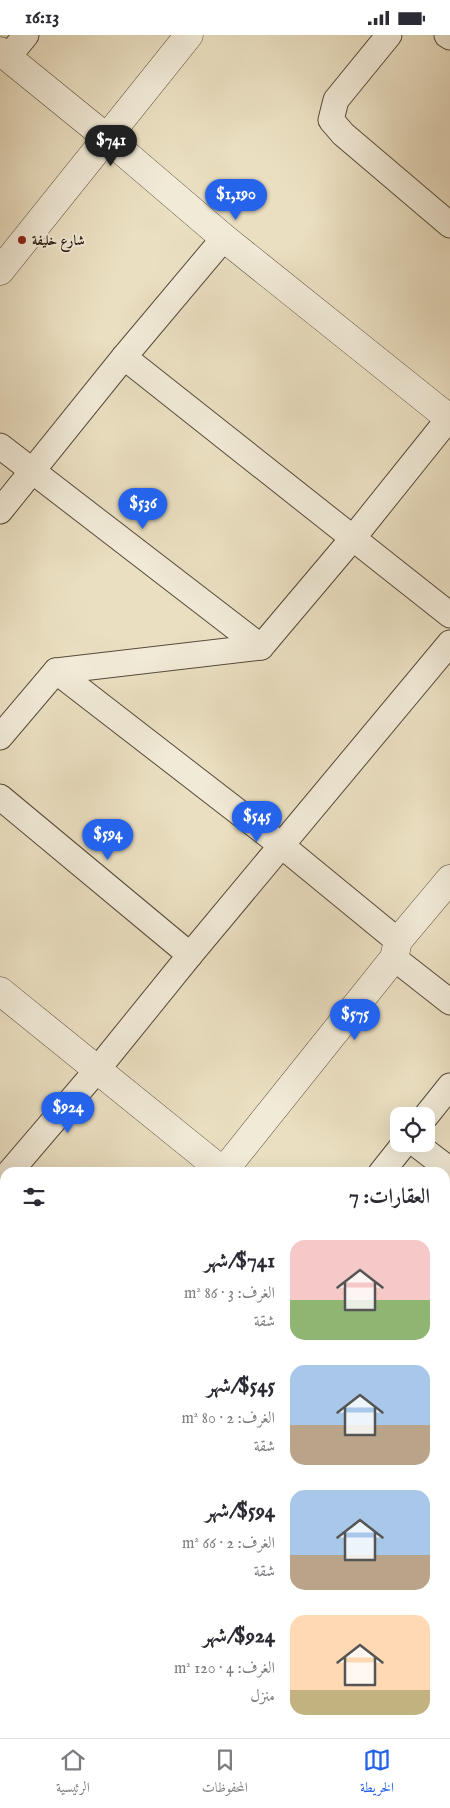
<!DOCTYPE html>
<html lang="ar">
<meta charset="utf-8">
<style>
body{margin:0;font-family:"IM FELL English",Amiri,serif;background:#f7f7f7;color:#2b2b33;direction:rtl;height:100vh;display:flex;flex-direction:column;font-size:19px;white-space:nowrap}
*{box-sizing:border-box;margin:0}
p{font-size:16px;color:#7c7c81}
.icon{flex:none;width:28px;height:28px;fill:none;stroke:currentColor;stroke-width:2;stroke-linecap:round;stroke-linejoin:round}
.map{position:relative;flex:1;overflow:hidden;direction:ltr}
.details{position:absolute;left:0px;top:1132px;width:450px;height:571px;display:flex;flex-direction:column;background:#fff;border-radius:15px 15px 0 0;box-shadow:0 5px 20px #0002;direction:rtl}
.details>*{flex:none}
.controls{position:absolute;left:390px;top:1072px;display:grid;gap:10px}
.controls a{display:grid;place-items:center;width:45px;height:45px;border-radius:10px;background:#fff;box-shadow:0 5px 20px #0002;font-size:25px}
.price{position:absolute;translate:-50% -42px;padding:0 11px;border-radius:18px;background:#2563eb;color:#fff;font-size:16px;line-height:32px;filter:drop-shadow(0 1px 2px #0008)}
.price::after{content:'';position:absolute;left:50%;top:30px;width:15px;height:11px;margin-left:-8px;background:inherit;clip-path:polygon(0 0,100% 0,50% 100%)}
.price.on{background:#222;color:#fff}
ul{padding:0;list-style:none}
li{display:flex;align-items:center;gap:15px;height:125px;padding:0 20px}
li span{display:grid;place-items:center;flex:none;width:140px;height:100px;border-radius:15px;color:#555}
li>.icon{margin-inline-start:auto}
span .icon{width:60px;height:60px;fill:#fffc;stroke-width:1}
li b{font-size:21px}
h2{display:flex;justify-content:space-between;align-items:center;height:60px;padding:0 20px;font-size:21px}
.status{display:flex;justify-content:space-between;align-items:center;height:35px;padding:0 25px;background:#fff;direction:ltr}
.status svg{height:14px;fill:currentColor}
.menu{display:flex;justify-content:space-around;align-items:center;height:70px;border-top:1px solid #e1e1e2;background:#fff;font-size:14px;color:#7c7c81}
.menu a{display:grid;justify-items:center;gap:2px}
.menu .on{color:#2563eb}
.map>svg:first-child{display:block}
</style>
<div class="status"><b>16:13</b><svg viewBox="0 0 49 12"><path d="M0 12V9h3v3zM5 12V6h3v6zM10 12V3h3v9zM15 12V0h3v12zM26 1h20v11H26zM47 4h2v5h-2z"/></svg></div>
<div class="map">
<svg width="450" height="1703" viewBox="0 0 450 1703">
<rect width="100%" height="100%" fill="#eadfc1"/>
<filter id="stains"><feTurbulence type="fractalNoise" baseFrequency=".004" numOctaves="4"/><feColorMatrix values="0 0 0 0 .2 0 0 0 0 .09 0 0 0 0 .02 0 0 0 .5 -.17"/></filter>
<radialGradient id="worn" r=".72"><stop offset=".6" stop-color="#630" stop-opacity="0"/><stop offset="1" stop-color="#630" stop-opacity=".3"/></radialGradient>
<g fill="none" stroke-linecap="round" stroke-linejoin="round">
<defs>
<g id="minor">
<polyline points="389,0 336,65 331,85 343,99 450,190"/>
<polyline points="447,0 450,2"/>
<polyline points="8,22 26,0"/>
<polyline points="124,322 450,580"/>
<polyline points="0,411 261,612"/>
<polyline points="0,476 124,322 224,203"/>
<polyline points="56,636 281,810 398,906"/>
<polyline points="0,702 56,636 261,612 353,503 450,382"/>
<polyline points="0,762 190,920"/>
<polyline points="394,923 450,967"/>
<polyline points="426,1081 450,1051"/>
<polyline points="416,1109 450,1135"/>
<polyline points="9,1138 97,1035 190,920 450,608"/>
<polyline points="381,1138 404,1109"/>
<polyline points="445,1512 450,1516"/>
<polyline points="445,1565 450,1559"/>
<polyline points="0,1660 5,1653"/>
<polyline points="10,1699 15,1703"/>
<polyline points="235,1699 240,1703"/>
<polyline points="145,1703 148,1699"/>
<polyline points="337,1703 340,1699"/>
</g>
<g id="tertiary">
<polyline points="0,16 107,103 224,203 450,384"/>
<polyline points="0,236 189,0"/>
<polyline points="0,956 225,1138"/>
<polyline points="222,1138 394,923 398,906 450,844"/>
<polyline points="445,1311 450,1315"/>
<polyline points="0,1405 5,1398"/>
</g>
</defs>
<!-- minor casing -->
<use href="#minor" stroke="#574a3b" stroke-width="27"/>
<!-- tertiary casing -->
<use href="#tertiary" stroke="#574a3b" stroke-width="29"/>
<!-- minor -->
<use href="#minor" stroke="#f1ead7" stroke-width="25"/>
<!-- tertiary -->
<use href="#tertiary" stroke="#f1ead7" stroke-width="28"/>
</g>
<!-- markers -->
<circle fill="#8f2418" stroke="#f1ead7" stroke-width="2" cx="22" cy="205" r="5"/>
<g text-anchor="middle" stroke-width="4" stroke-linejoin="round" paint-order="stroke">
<!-- poi labels -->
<g font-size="14" font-weight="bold" fill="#26180e" stroke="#f1ead7" text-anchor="start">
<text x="32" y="210">شارع خليفة</text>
</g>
</g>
<rect width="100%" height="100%" filter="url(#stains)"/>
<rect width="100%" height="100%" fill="url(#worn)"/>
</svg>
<div class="controls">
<a><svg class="icon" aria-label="locate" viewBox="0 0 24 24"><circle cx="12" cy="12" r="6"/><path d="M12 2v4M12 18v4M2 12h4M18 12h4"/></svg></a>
</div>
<b class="price on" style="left:111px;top:132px">$741</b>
<b class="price" style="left:236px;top:186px">$1,190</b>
<b class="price" style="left:143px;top:495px">$536</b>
<b class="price" style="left:257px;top:808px">$545</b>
<b class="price" style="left:108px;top:826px">$594</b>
<b class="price" style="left:355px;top:1006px">$575</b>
<b class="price" style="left:68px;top:1099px">$924</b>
<section class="details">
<h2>العقارات: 7<svg class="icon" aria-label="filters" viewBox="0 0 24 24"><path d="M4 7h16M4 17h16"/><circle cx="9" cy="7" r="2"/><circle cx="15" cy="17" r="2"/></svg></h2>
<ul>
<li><span style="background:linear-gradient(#f6c9c9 60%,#8fb573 0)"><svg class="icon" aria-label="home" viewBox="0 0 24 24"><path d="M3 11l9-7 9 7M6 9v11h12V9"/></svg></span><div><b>$741/شهر</b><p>الغرف: 3 · 86 m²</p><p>شقة</p></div></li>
<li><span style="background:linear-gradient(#a9c7e8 60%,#b9a48a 0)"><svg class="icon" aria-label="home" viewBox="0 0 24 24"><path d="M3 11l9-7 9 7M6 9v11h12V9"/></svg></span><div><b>$545/شهر</b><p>الغرف: 2 · 80 m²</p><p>شقة</p></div></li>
<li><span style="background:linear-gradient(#a9c7e8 65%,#b9a48a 0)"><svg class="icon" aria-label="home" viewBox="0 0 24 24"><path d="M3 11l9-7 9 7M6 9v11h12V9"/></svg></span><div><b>$594/شهر</b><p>الغرف: 2 · 66 m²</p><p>شقة</p></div></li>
<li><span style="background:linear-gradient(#ffd9b3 75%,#c2b280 0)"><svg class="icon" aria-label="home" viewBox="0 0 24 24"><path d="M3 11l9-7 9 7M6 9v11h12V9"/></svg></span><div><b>$924/شهر</b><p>الغرف: 4 · 120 m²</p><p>منزل</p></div></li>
</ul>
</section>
</div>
<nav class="menu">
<a class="on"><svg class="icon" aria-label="map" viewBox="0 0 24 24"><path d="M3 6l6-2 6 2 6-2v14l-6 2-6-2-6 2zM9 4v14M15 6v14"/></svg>الخريطة</a>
<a><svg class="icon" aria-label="saved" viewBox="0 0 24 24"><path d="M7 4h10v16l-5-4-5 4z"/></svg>المحفوظات</a>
<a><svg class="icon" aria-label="home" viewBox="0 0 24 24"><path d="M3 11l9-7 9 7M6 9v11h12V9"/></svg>الرئيسية</a>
</nav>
